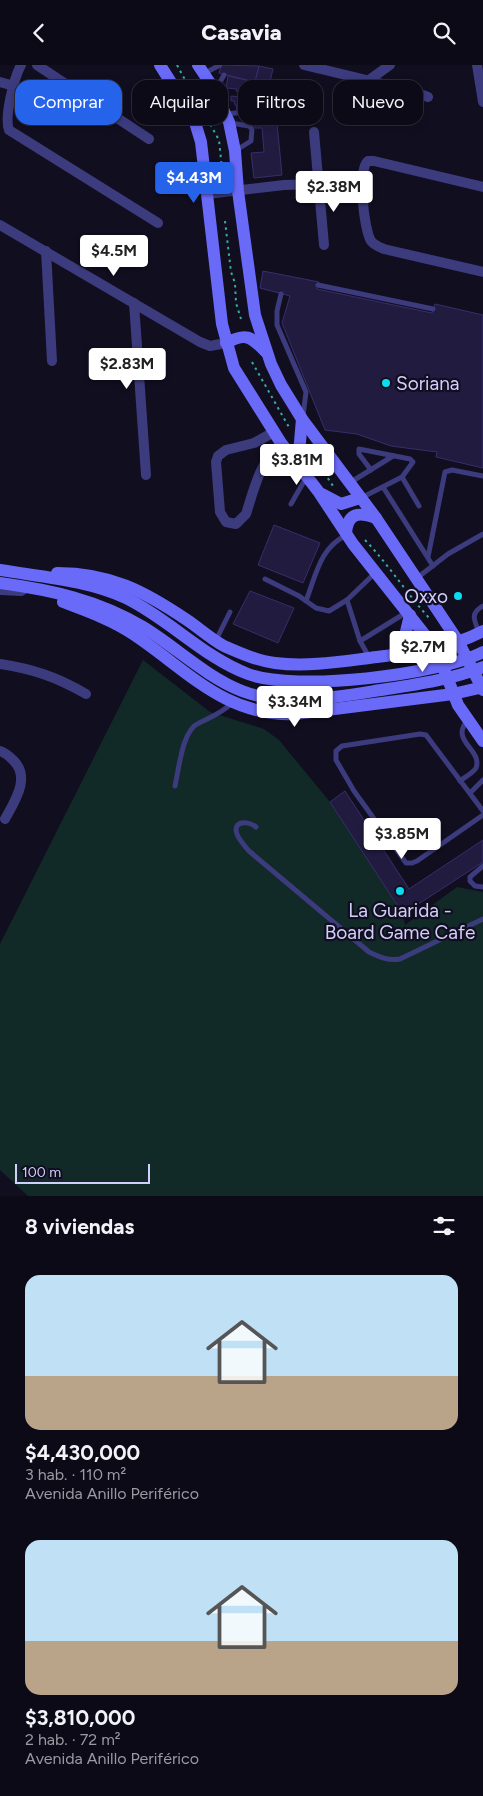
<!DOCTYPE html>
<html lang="es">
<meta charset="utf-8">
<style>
body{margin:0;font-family:Figtree,sans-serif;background:#1b1825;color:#f1f3f6;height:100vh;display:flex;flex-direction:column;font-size:19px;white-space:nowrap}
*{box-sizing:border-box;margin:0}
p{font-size:16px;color:#9a9aa2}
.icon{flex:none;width:28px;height:28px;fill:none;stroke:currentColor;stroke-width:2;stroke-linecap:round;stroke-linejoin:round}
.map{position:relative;height:1131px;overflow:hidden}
.sheet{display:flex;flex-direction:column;background:#0d0a18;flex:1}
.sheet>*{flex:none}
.guide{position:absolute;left:15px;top:15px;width:454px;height:45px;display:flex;gap:10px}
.scale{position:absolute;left:15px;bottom:12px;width:135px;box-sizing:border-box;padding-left:5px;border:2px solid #d3cffd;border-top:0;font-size:14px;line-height:18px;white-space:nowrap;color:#d3cffd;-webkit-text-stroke:4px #110e20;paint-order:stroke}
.price{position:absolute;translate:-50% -42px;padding:0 11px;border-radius:5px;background:#fff;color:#222;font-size:16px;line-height:32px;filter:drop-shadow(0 1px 2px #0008)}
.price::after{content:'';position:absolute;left:50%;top:30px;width:15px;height:11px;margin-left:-8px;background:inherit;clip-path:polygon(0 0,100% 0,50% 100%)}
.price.active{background:#2563eb;color:#fff}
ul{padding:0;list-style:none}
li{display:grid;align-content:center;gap:10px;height:265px;padding:0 25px}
li span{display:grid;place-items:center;height:155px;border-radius:15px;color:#555}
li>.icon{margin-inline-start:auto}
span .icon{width:90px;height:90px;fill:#fffc;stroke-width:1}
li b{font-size:21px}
h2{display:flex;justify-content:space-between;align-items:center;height:60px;padding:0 25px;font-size:21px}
.pill{padding:0 18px;border-radius:15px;background:#0d0a18;box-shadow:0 2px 8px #0003,0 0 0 1px #2d2b37;font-size:18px;line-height:45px}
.pill.active{background:#2563eb;color:#fff}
header{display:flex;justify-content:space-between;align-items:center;height:65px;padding:0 25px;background:#0d0a18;font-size:22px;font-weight:800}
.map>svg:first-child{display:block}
</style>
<header><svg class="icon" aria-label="back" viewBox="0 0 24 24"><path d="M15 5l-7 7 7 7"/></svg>Casavia<svg class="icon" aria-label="search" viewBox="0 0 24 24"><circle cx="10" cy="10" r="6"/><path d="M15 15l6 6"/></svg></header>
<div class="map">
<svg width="483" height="1131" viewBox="0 0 483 1131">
<rect width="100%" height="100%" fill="#110e20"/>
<!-- green -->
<polygon fill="#112a28" points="143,595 210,647 264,664 279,675 330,737 403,849 405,860 457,822 483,827 483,1131 28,1131 0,1105 0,879"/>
<!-- building -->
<g fill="#211b40" stroke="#382e6b">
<polygon points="221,0 259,1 255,17 219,8"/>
<polygon points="259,1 273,4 266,33 248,29 248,27 244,26 243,28 236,26 237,24 226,23 228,11 255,17"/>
<polygon points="231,31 252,33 253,44 237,46 236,40 235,40 234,36 231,36"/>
<polygon points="277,58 282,110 254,113 251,88 264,87 262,63 255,63 255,60"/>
<polygon points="263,206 319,217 317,224 432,248 435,239 483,250 483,403 436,392 437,387 391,381 357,369 325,365 282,258 290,231 260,223"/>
<polygon points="274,460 320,478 303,518 258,500"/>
<polygon points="250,526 294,543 278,578 233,559"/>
<polygon points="345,726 409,824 483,775 483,797 403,849 330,737"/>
</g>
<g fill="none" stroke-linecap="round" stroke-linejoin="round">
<!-- path -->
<g stroke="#33ada3" stroke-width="2" stroke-dasharray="2.5 4" stroke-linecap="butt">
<polyline points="177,0 201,44"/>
<polyline points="204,48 219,75 222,104"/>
<polyline points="225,156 231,207 235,218 236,238 241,254"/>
<polyline points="252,297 290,364"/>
<polyline points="310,386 335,424"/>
<path d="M365 475C389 500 407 529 430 554"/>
</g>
<!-- lane -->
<g stroke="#3c3b7d" stroke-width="5">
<polyline points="205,8 220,0"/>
<polyline points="212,21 220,17 224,10"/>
<polyline points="227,49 270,44"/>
<polyline points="231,58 249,61 252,64 251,76 235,86"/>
<polyline points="318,220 433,244"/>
<polyline points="281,229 277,246 277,260 306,327 303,351"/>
<polyline points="402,412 419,441"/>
<polyline points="351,417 393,391"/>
<polyline points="383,422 433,501"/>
<polyline points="361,433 402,412 413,397 410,394 359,384 359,389 371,405"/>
<polyline points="291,439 307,411"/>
<polyline points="428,492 445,407 452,405 483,411"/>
<polyline points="417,513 448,489 483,469"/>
<polyline points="265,514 299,531 316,543 329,546 347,535 375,508"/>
<polyline points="347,535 360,576 369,592"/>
<path d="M306 536C316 510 320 482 347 470"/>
<path d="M479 567C474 555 470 548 483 541"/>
<polyline points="216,575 230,547"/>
<polyline points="360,576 407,547"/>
<path d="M460 716C465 712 473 708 476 703 483 685 450 676 467 656"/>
<path d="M175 721C179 704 182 665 199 658 211 652 222 648 232 638"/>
<polyline points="470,728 483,715"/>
<polyline points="483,746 426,670 420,669 342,681 336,686 336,695 354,726 406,798 412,798 417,796 483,750"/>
<path d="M256 762C249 756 232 755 237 769 239 775 245 781 249 786L369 887C380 892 388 896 400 894L483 854"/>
<polyline points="483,801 470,812 470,816 475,821 483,822"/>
</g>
<!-- street -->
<g stroke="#3c3b7d" stroke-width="10">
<path d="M21 0C14 13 4 52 9 65L158 158"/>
<polyline points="37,0 149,74"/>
<polyline points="304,0 412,26 428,32"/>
<polyline points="477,0 483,37"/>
<polyline points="369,15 390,0"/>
<polyline points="0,17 14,21"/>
<polyline points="314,67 324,180"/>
<path d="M483 122 374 96H368C357 104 364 165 371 176 374 180 379 182 384 184L483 207"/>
<polyline points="207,129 284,120 318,119 362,121"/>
<polyline points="0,160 200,277 210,281 226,278"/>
<polyline points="46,186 52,296"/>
<polyline points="134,238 146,410"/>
<path d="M274 367 254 378 226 385 218 391 216 397 220 447 226 457 236 459 246 449C255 421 259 399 281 378"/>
<polyline points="0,525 21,526 27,522"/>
<path d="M0 599C33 604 57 612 86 629"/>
<path d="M0 686C6 688 9 691 13 695 31 712 15 736 5 754"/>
</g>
<!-- secondary -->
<g stroke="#6a6af9" stroke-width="12">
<polyline points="160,0 194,54 201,77 222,259 234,303 281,378 318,426 353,479 436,584 458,640 483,676"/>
<polyline points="198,0 212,21 229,57 235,86 238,126 255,250 271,299 281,320 302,354 376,453 458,576 483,625"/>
<path d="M226 278C247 267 251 272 266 287"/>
<polyline points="298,400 302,354"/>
<polyline points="322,429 341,439 360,433"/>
<path d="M346 468C348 447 359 447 376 453"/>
<path d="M0 505C42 512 87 515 126 533 169 554 203 592 248 609 296 627 438 610 483 587"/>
<path d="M57 508C110 508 144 526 187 555 199 563 211 574 224 581 240 588 258 596 275 598 306 602 338 597 369 593 409 588 447 585 483 566"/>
<path d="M0 518C51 525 98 535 143 562 176 582 206 612 242 626 286 643 342 631 387 624 420 619 452 614 483 602"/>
<path d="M63 537C87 546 112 555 133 569 186 604 225 652 295 649L453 629 483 622"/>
<polyline points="393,590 404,575 410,550"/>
</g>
</g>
<!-- markers -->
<g fill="#0addef" stroke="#110e20" stroke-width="2">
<circle cx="386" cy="318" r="5"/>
<circle cx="458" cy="531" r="5"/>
<circle cx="400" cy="826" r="5"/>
</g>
<g text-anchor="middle" stroke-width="4.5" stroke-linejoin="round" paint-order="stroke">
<!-- poi labels -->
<g font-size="19" fill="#d3cffd" stroke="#110e20" text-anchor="start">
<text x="396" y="325">Soriana</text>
<text x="448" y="538" text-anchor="end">Oxxo</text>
<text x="400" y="852" text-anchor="middle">La Guarida -<tspan x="400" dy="22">Board Game Cafe</tspan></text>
</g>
</g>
</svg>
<div class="scale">100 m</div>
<b class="price active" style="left:194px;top:139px">$4.43M</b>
<b class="price" style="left:334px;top:148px">$2.38M</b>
<b class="price" style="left:114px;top:212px">$4.5M</b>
<b class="price" style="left:127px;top:325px">$2.83M</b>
<b class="price" style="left:297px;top:421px">$3.81M</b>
<b class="price" style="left:423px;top:608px">$2.7M</b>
<b class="price" style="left:295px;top:663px">$3.34M</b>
<b class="price" style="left:402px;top:795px">$3.85M</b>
<div class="guide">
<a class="pill active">Comprar</a>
<a class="pill">Alquilar</a>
<a class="pill">Filtros</a>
<a class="pill">Nuevo</a>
</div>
</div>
<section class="sheet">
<h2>8 viviendas<svg class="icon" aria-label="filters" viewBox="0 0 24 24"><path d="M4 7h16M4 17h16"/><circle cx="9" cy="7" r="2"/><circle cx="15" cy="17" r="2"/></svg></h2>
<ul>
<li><span style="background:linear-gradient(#bfe0f5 65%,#b9a48a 0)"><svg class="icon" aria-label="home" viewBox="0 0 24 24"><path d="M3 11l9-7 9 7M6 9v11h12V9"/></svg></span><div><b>$4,430,000</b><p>3 hab. · 110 m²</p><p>Avenida Anillo Periférico</p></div></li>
<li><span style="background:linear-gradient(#bfe0f5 65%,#b9a48a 0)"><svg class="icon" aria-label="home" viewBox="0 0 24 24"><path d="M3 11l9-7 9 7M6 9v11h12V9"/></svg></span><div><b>$3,810,000</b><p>2 hab. · 72 m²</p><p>Avenida Anillo Periférico</p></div></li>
</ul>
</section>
